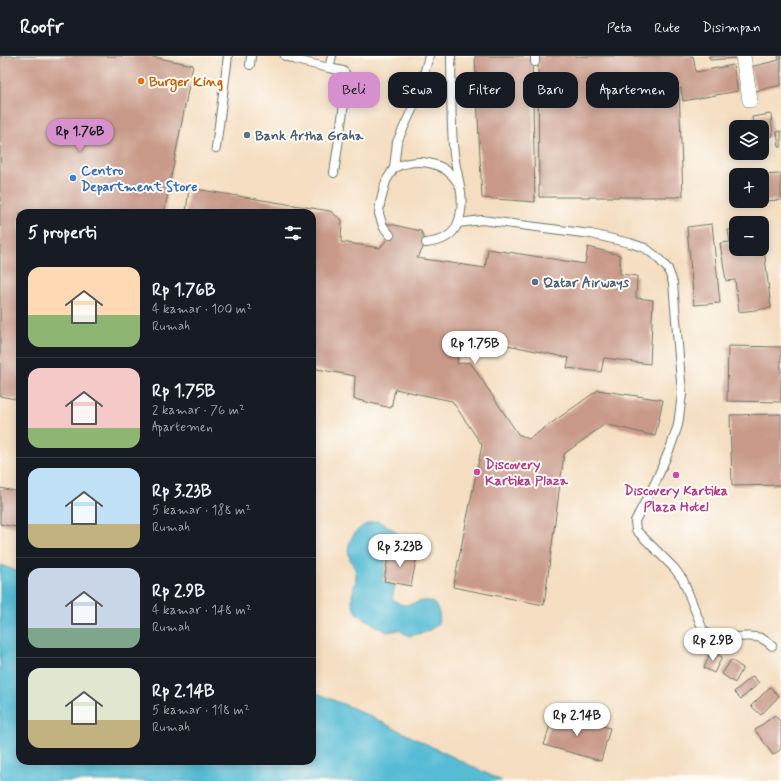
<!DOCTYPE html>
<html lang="id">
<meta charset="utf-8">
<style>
body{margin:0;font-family:Mynerve,sans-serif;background:#242831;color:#f1f3f6;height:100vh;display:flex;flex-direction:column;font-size:15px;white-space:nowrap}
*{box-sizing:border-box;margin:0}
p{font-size:13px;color:#9ea1a6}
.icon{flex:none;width:22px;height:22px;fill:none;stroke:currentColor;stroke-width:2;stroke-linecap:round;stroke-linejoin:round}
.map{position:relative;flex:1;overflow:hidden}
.panel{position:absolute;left:16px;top:153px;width:300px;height:556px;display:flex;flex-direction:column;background:#171b24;border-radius:12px;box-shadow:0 2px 10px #0003}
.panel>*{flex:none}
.top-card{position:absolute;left:328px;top:16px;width:380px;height:36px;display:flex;gap:8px}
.controls{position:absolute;left:729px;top:64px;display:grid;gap:8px}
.controls a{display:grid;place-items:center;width:40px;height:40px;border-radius:8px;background:#171b24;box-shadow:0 2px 10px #0003;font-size:20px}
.price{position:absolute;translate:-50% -34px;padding:0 9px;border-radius:14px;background:#fff;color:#222;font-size:13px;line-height:26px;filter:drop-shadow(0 1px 2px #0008)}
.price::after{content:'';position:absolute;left:50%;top:24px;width:12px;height:9px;margin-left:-6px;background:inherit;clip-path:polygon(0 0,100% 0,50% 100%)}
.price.current{background:#d690ce;color:#111}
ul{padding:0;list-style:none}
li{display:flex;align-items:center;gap:12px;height:100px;padding:0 12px}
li+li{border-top:1px solid #363941}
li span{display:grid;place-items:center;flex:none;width:112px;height:80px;border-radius:12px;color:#555}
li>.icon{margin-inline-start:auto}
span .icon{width:48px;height:48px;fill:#fffc;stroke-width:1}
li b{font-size:17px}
h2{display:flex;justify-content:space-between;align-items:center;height:48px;padding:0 12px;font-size:17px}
.pill{padding:0 14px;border-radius:12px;background:#171b24;box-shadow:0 2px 10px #0003;font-size:14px;line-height:36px}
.pill.current{background:#d690ce;color:#111}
header{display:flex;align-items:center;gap:24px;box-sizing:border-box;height:56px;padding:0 20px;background:#171b24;border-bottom:1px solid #363941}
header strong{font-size:19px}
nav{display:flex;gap:22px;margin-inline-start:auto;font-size:14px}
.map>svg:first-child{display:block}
</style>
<header>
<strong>Roofr</strong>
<nav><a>Peta</a><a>Rute</a><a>Disimpan</a></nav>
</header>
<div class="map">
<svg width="781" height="725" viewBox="0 0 781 725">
<rect width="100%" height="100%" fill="#fdfcf7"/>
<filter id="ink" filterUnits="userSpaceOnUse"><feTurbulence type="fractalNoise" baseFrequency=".025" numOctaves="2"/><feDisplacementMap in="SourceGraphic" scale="8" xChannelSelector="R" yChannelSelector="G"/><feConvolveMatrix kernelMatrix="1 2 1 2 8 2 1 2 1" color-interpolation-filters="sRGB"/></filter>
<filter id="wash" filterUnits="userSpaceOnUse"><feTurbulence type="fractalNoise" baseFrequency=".012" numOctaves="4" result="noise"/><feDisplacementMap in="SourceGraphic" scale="16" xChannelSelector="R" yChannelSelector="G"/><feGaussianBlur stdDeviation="0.9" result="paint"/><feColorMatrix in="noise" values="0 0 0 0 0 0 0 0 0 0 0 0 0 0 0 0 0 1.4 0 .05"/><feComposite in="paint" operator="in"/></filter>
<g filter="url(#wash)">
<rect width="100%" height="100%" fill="#f4ddc0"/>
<!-- water -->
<g fill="#56bcd4" stroke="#3a7c84">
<path d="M377 465C393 472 404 478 406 497L388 493 382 526 395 529 392 543 402 549C410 549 422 544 429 545 433 546 437 550 438 554 446 573 422 577 409 580L399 574 387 576 357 558C346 540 356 536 356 519 356 512 350 506 349 499 345 482 361 467 377 465Z"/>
<polygon points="0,509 20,516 20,705 312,705 312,635 355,653 502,725 0,725"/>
</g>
<g id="blocks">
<!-- building -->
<g fill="#c89988">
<polygon points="0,0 148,0 193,9 164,157 20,157 20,344 0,340"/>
<polygon points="475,0 532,0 535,146 482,142"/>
<polygon points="538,0 693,0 696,16 733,9 738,35 683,45 681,32 679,33 683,140 677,141 539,141"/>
<polygon points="709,0 736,0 736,2 710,4"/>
<polygon points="778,0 781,0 781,29 756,35 750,11 779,4"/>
<polygon points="771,58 773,80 762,82 762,71 753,71 752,61"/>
<polygon points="781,75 781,91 779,91 777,76"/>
<polygon points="781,118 781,144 762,145 762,119"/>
<polygon points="189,132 330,155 342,164 341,186 380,192 390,179 385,167 421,175 426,187 417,202 485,212 488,193 585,208 588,191 620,199 620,218 637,220 636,242 653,244 650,308 604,302 601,316 567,312 569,302 460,279 457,308 470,306 518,378 529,383 598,334 663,344 655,380 605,368 564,398 544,549 453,531 482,389 452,345 395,333 391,352 354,343 355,320 312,312 312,157 186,157"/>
<polygon points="712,168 720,247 694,249 687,171"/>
<polygon points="736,173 736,193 762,193 763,185 771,252 739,256 735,224 726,225 720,187 730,186 728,174"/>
<polygon points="728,290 781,291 781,346 727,345"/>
<polygon points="781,358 781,429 732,430 730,359"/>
<polygon points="0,432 20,436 20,450 16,471 0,468"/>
<polygon points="389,495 417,500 411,530 384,525"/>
<polygon points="711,595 722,601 714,617 704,612"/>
<polygon points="731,604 743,612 735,627 722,618"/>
<polygon points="753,620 759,627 741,643 734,636"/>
<polygon points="770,631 779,640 761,659 751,650"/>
<polygon points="554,656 610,672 601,705 544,689"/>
<polygon points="775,659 781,667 781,693 773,699 755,674"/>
</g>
</g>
</g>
<g filter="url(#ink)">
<use href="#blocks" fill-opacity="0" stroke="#6a7565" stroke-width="1"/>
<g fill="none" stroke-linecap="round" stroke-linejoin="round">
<defs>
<g id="lane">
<polyline points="285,0 296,4 329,12"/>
<polyline points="332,0 329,12 343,15 348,21 334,117"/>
<polyline points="535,0 535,6"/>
<polyline points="250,9 251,0"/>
<polyline points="216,92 228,0"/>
<path d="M394 112C417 101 446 105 459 129"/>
<path d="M458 167 482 164 591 178 630 187 645 192 657 201 668 213 673 227 682 338 678 369 671 390 656 425 635 465 636 474 674 512 683 524 703 574C717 589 743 576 761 582 765 584 769 587 772 590"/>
<polyline points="390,179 383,170 379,158 380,148 386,125 394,112 397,86 417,43 429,0"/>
<path d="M426 187C440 185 452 182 458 167 467 142 457 123 454 98 450 66 452 32 451 0"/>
</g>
<polyline id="street" points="743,0 750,44"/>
</defs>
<!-- lane casing -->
<use href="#lane" stroke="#6a7565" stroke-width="10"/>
<!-- street casing -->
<use href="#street" stroke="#6a7565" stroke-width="16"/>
<!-- lane -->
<use href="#lane" stroke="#fff" stroke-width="8"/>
<!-- street -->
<use href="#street" stroke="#fff" stroke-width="15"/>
</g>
</g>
<!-- markers -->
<circle fill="#e8710a" stroke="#fdfcf7" stroke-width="1.5" cx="141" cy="25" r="4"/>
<g fill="#5c6f8a" stroke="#fdfcf7" stroke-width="1.5">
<circle cx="247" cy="79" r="4"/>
<circle cx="535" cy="226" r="4"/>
</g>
<circle fill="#3f7fe0" stroke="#fdfcf7" stroke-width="1.5" cx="73" cy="122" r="4"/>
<g fill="#d1479c" stroke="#fdfcf7" stroke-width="1.5">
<circle cx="477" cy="416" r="4"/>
<circle cx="676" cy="419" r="4"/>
</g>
<g text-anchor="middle" stroke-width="4" stroke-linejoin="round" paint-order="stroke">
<!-- food labels -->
<g font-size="14" font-weight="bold" fill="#c56008" stroke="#fdfcf7" text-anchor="start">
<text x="149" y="30">Burger King</text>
</g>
<!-- service labels -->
<g font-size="14" font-weight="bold" fill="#4e5e75" stroke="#fdfcf7" text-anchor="start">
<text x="255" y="84">Bank Artha Graha</text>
<text x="543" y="231">Qatar Airways</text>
</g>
<!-- shop labels -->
<g font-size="14" font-weight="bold" fill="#366cbe" stroke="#fdfcf7" text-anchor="start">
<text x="81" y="119">Centro<tspan x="81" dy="16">Department Store</tspan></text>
</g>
<!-- hotel labels -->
<g font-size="14" font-weight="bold" fill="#b23c85" stroke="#fdfcf7" text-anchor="start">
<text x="485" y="413">Discovery<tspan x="485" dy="16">Kartika Plaza</tspan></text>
<text x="676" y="439" text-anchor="middle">Discovery Kartika<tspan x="676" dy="16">Plaza Hotel</tspan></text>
</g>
</g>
</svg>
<div class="controls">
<a><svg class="icon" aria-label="layers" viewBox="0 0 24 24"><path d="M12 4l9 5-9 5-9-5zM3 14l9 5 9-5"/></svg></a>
<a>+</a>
<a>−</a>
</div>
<b class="price current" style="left:80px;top:97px">Rp 1.76B</b>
<b class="price" style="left:475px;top:309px">Rp 1.75B</b>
<b class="price" style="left:400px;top:512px">Rp 3.23B</b>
<b class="price" style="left:713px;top:606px">Rp 2.9B</b>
<b class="price" style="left:577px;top:681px">Rp 2.14B</b>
<div class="top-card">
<a class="pill current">Beli</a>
<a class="pill">Sewa</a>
<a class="pill">Filter</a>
<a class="pill">Baru</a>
<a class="pill">Apartemen</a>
</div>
<section class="panel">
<h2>5 properti<svg class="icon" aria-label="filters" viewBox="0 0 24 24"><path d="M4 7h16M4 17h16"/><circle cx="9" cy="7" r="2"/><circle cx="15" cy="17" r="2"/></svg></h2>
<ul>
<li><span style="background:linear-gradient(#ffd9b3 60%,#8fb573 0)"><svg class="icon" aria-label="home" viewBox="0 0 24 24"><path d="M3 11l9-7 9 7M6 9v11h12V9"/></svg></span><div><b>Rp 1.76B</b><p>4 kamar · 100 m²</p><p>Rumah</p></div></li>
<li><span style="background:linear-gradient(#f6c9c9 75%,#8fb573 0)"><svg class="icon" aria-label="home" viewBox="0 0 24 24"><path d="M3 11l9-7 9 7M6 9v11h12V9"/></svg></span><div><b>Rp 1.75B</b><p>2 kamar · 76 m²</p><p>Apartemen</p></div></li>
<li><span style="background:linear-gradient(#bfe0f5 70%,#c2b280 0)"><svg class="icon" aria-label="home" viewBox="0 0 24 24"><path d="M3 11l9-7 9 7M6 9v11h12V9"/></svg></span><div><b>Rp 3.23B</b><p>5 kamar · 188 m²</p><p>Rumah</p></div></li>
<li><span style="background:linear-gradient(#c9d6e8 75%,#7fa58c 0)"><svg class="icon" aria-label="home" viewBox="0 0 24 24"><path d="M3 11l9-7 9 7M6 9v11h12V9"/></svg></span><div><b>Rp 2.9B</b><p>4 kamar · 148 m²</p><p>Rumah</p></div></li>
<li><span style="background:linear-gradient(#dfe7d0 65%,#c2b280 0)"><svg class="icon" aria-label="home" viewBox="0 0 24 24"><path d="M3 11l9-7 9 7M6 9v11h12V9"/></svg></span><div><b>Rp 2.14B</b><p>5 kamar · 118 m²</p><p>Rumah</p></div></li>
</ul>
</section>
</div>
